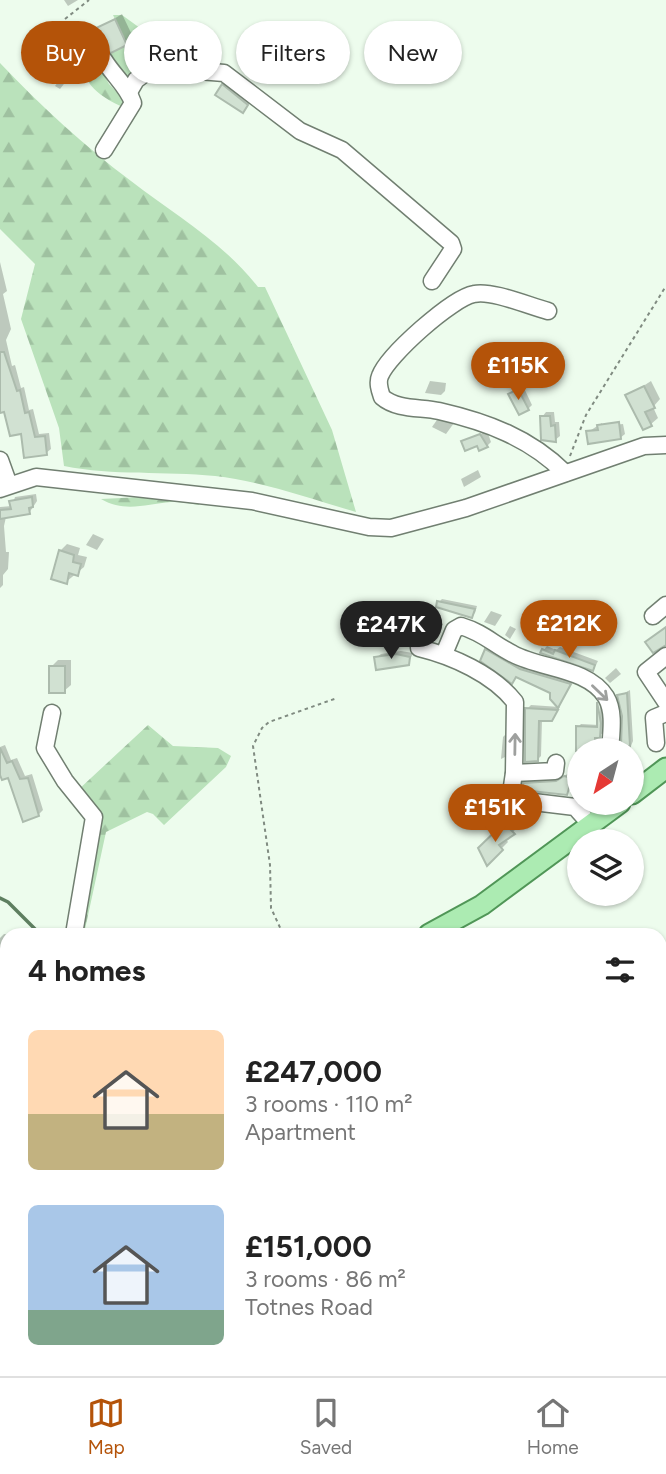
<!DOCTYPE html>
<meta charset="utf-8">
<style>
body{margin:0;font-family:Figtree,sans-serif;background:#f6f6f6;color:#222;height:100vh;display:flex;flex-direction:column;font-size:26px;white-space:nowrap}
*{box-sizing:border-box;margin:0}
p{font-size:23px;color:#767676}
.icon{flex:none;width:38px;height:38px;fill:none;stroke:currentColor;stroke-width:2;stroke-linecap:round;stroke-linejoin:round}
.map{position:relative;flex:1;overflow:hidden}
.sheet{position:absolute;left:0px;top:928px;width:667px;height:450px;display:flex;flex-direction:column;background:#fff;border-radius:21px 21px 0 0;box-shadow:0 2px 5px #0004}
.sheet>*{flex:none}
.top-card{position:absolute;left:21px;top:21px;width:625px;height:63px;display:flex;gap:14px}
.needle{width:46px;rotate:216deg}
.buttons{position:absolute;left:567px;top:738px;display:grid;gap:14px}
.buttons a{display:grid;place-items:center;width:77px;height:77px;border-radius:50%;background:#fff;box-shadow:0 2px 5px #0004;font-size:35px}
.price{position:absolute;translate:-50% -60px;padding:0 16px;border-radius:24px;background:#b45309;color:#fff;font-size:23px;line-height:46px;filter:drop-shadow(0 2px 4px #0008)}
.price::after{content:'';position:absolute;left:50%;top:42px;width:21px;height:16px;margin-left:-10px;background:inherit;clip-path:polygon(0 0,100% 0,50% 100%)}
.price.active{background:#222;color:#fff}
ul{padding:0;list-style:none}
li{display:flex;align-items:center;gap:21px;height:175px;padding:0 28px}
li span{display:grid;place-items:center;flex:none;width:196px;height:140px;border-radius:10px;color:#555}
li>.icon{margin-inline-start:auto}
span .icon{width:84px;height:84px;fill:#fffc;stroke-width:1}
li b{font-size:30px}
h2{display:flex;justify-content:space-between;align-items:center;height:84px;padding:0 28px;font-size:30px}
.pill{padding:0 24px;border-radius:32px;background:#fff;box-shadow:0 2px 5px #0004;font-size:24px;line-height:63px}
.pill.active{background:#b45309;color:#fff}
.tabs{display:flex;justify-content:space-around;align-items:center;height:98px;border-top:2px solid #e0e0e0;background:#fff;font-size:19px;color:#767676}
.tabs a{display:grid;justify-items:center;gap:4px}
.tabs .active{color:#b45309}
.map>svg:first-child{display:block}
</style>
<div class="map">
<svg width="666" height="1376" viewBox="0 0 666 1376">
<defs>
<pattern id="forest-firs" width="22" height="20" patternUnits="userSpaceOnUse" patternTransform="scale(1.75)"><rect width="22" height="20" fill="#bae2bb"/><path d="M5 1l3.5 6h-7zM16 11l3.5 6h-7z" fill="#9fc1a0"/></pattern>
</defs>
<rect width="100%" height="100%" fill="#edfced"/>
<!-- forest -->
<g fill="url(#forest-firs)">
<polygon points="113,15 122,15 180,57 173,65 126,77 106,55 127,45"/>
<path d="M83 45 89 54 92 53 109 84 128 103 127 109C91 93 85 83 74 46Z"/>
<path d="M0 63C41 106 84 146 131 181 174 214 224 243 258 287H265L332 430 356 512C311 499 262 481 215 476 165 471 113 476 64 466L59 428 21 319 35 264 0 229Z"/>
<path d="M141 497 199 502V505C190 504 180 501 171 502 146 504 125 513 101 499Z"/>
<polygon points="148,725 173,746 218,748 231,756 226,767 164,825 153,814 147,812 106,832 84,934 79,934 100,833 77,791"/>
</g>
<!-- shadow -->
<g fill="#0003">
<polygon points="64,0 78,0 68,6"/>
<polygon points="122,14 133,37 126,44 96,30"/>
<polygon points="66,71 71,75 60,89 55,86"/>
<polygon points="227,81 251,100 247,107 223,85"/>
<polygon points="0,262 7,291 3,294 11,329 6,340 12,366 15,365 21,388 24,387 29,410 33,409 39,434 49,433 51,449 46,453 23,431 11,434 0,400"/>
<polygon points="430,381 446,383 445,391 441,395 425,393"/>
<polygon points="651,381 660,399 653,407 658,418 651,424 628,396"/>
<polygon points="523,386 532,405 528,409 510,394"/>
<polygon points="546,412 554,412 555,422 559,422 560,436 555,440 542,417"/>
<polygon points="439,417 454,423 446,434 432,427"/>
<polygon points="602,423 602,426 623,424 625,434 620,438 588,432"/>
<polygon points="487,431 491,442 487,446 463,442"/>
<polygon points="478,470 481,477 464,487 461,479"/>
<polygon points="36,494 37,501 29,513 6,517 4,526 6,552 9,552 8,569 3,575 3,585 0,588 0,507 12,506 15,497"/>
<polygon points="93,534 104,539 97,550 86,545"/>
<polygon points="67,544 80,548 78,555 87,557 84,567 66,582 60,551"/>
<polygon points="442,599 477,606 475,613 471,616 439,602"/>
<polygon points="411,607 414,609 412,632 404,635 406,611"/>
<polygon points="491,611 502,615 495,626 484,622"/>
<polygon points="435,620 443,624 437,639 432,638"/>
<polygon points="510,626 516,629 510,639 505,635"/>
<polygon points="547,646 556,650 560,647 598,661 596,665 592,669 542,652"/>
<polygon points="489,648 573,681 561,703 558,706 552,692 487,650"/>
<polygon points="401,651 413,653 408,664 376,658 381,654"/>
<polygon points="58,660 71,660 71,685 64,691 51,667"/>
<polygon points="616,668 621,674 610,683 605,678"/>
<polygon points="630,690 633,741 629,751 620,751 624,724 619,696"/>
<polygon points="600,702 604,719 603,733 598,736 598,749 578,752 578,727 581,724 599,725"/>
<polygon points="531,705 560,707 551,719 542,719 541,756 537,760 527,709"/>
<polygon points="505,735 505,757 501,759 503,737"/>
<polygon points="5,745 11,760 17,758 25,776 32,774 43,810 38,815 9,775 0,770 0,747"/>
<polygon points="569,773 574,775 567,794 525,784 529,780 561,778"/>
<polygon points="489,800 494,802 484,822 479,820"/>
<polygon points="512,817 520,826 505,838 508,842 487,863 481,848"/>
<polygon points="4,934 11,934 7,934 7,949 0,949 0,938"/>
<polygon points="0,983 4,983 0,995"/>
</g>
<g fill="none" stroke-linecap="round" stroke-linejoin="round">
<!-- stream -->
<polyline stroke="#5e7f60" stroke-width="3.5" points="0,898 8,902 40,934"/>
</g>
<!-- building -->
<g fill="#d1e1d2" stroke="#acbbad" stroke-width="2">
<polygon points="115,19 127,45 111,53 103,50 94,29"/>
<polygon points="222,84 248,105 243,113 215,95"/>
<polygon points="0,352 4,352 17,391 20,390 25,413 29,412 35,437 45,436 47,455 24,458 21,434 10,436 4,412 0,413"/>
<polygon points="644,386 655,408 645,412 652,426 643,430 625,395"/>
<polygon points="518,389 529,410 519,415 508,394"/>
<polygon points="540,416 550,416 551,426 555,425 556,442 541,440"/>
<polygon points="619,422 621,439 588,444 586,431 598,430 597,425"/>
<polygon points="480,434 488,447 479,451 477,446 465,451 461,441"/>
<polygon points="32,497 33,507 29,508 30,514 0,519 0,510 11,509 9,501"/>
<polygon points="59,550 74,555 73,562 81,564 78,576 69,573 67,584 51,579"/>
<polygon points="437,601 475,609 472,618 436,607"/>
<polygon points="666,627 666,645 653,653 645,642"/>
<polygon points="485,649 520,669 571,684 558,708 550,699 550,693 516,677 512,684 480,661"/>
<polygon points="542,649 553,654 555,650 595,665 593,671 540,653"/>
<polygon points="396,654 410,657 409,665 376,670 374,657"/>
<rect x="49" y="666" width="16" height="27"/>
<polygon points="627,693 630,746 621,746 622,716 617,695"/>
<polygon points="597,702 601,723 600,738 595,738 596,751 576,751 576,726 597,727"/>
<polygon points="525,708 558,710 552,721 539,721 538,761 525,762"/>
<polygon points="0,748 7,763 12,761 20,779 28,778 39,816 23,822 8,778 2,780 0,775"/>
<polygon points="564,776 572,778 567,795 522,790 523,783 556,781"/>
<polygon points="504,823 515,834 499,845 503,850 487,866 478,848"/>
</g>
<g fill="none" stroke-linecap="round" stroke-linejoin="round">
<defs>
<g id="minor">
<path d="M104 60C113 75 128 87 133 103L104 150"/>
<polyline points="129,92 136,80 148,71 162,68 224,73 300,131 342,150 451,243 453,249 432,281"/>
<path d="M548 311C529 306 492 290 474 294 452 298 388 355 380 376 377 383 380 391 382 397 397 410 421 407 439 411 487 422 530 438 565 473"/>
<polyline points="0,460 9,485"/>
<polyline points="0,489 36,477 252,501 369,527 391,528 466,508 644,446 666,445"/>
<polyline points="653,616 666,605"/>
<path d="M420 617 419 648C452 656 493 674 515 702L514 773 511 793 517 800 575 807 591 825"/>
<path d="M444 654 454 630 461 626C484 633 493 644 513 654 541 669 588 668 606 697 615 712 611 734 610 751"/>
<polyline points="666,656 646,672 666,702"/>
<polyline points="52,713 45,748 65,781 94,817 74,934"/>
<polyline points="656,743 654,718 666,713"/>
<polyline points="514,773 555,771 556,763"/>
<polyline points="0,970 7,971"/>
<polyline points="0,1037 7,1039"/>
<polyline points="0,1071 7,1069"/>
</g>
<g id="major">
<polyline points="632,794 666,768"/>
<polyline points="429,934 482,905 620,803"/>
<polyline points="0,1114 7,1110"/>
</g>
</defs>
<!-- minor casing -->
<use href="#minor" stroke="#717f71" stroke-width="19"/>
<!-- major casing -->
<use href="#major" stroke="#509657" stroke-width="23"/>
<!-- path -->
<g stroke="#808b81" stroke-width="2" stroke-dasharray="3.5 3.5" stroke-linecap="butt">
<polyline points="65,19 89,0"/>
<polyline points="570,456 586,415 666,286"/>
<polyline points="283,934 271,908 270,865 253,746 262,728 269,722 337,698"/>
<polyline points="0,1135 7,1131"/>
<polyline points="0,1167 7,1177"/>
</g>
<!-- minor -->
<use href="#minor" stroke="#fff" stroke-width="16"/>
<!-- major -->
<use href="#major" stroke="#acebb2" stroke-width="19"/>
</g>
<!-- one-way arrows -->
<defs><path id="oneway-shaft" d="M-6 0H5M1.5-3L5.5 0L1.5 3" fill="none" stroke-width="1.6" stroke-linecap="round" stroke-linejoin="round" transform="scale(1.75)"/></defs>
<g stroke="#9ea09e">
<use href="#oneway-shaft" transform="translate(600 693) rotate(44)"/>
<use href="#oneway-shaft" transform="translate(515 744) rotate(-89)"/>
</g>
</svg>
<div class="buttons">
<a><svg class="needle" viewBox="-14 -14 28 28"><path d="M0-13l5 13h-10z" fill="#e53935"/><path d="M0 13l5-13h-10z" fill="#767676"/></svg></a>
<a><svg class="icon" aria-label="layers" viewBox="0 0 24 24"><path d="M12 4l9 5-9 5-9-5zM3 14l9 5 9-5"/></svg></a>
</div>
<b class="price" style="left:518px;top:402px">£115K</b>
<b class="price" style="left:569px;top:660px">£212K</b>
<b class="price active" style="left:391px;top:661px">£247K</b>
<b class="price" style="left:495px;top:844px">£151K</b>
<div class="top-card">
<a class="pill active">Buy</a>
<a class="pill">Rent</a>
<a class="pill">Filters</a>
<a class="pill">New</a>
</div>
<section class="sheet">
<h2>4 homes<svg class="icon" aria-label="filters" viewBox="0 0 24 24"><path d="M4 7h16M4 17h16"/><circle cx="9" cy="7" r="2"/><circle cx="15" cy="17" r="2"/></svg></h2>
<ul>
<li><span style="background:linear-gradient(#ffd9b3 60%,#c2b280 0)"><svg class="icon" aria-label="home" viewBox="0 0 24 24"><path d="M3 11l9-7 9 7M6 9v11h12V9"/></svg></span><div><b>£247,000</b><p>3 rooms · 110 m²</p><p>Apartment</p></div></li>
<li><span style="background:linear-gradient(#a9c7e8 75%,#7fa58c 0)"><svg class="icon" aria-label="home" viewBox="0 0 24 24"><path d="M3 11l9-7 9 7M6 9v11h12V9"/></svg></span><div><b>£151,000</b><p>3 rooms · 86 m²</p><p>Totnes Road</p></div></li>
</ul>
</section>
</div>
<nav class="tabs">
<a class="active"><svg class="icon" aria-label="map" viewBox="0 0 24 24"><path d="M3 6l6-2 6 2 6-2v14l-6 2-6-2-6 2zM9 4v14M15 6v14"/></svg>Map</a>
<a><svg class="icon" aria-label="saved" viewBox="0 0 24 24"><path d="M7 4h10v16l-5-4-5 4z"/></svg>Saved</a>
<a><svg class="icon" aria-label="home" viewBox="0 0 24 24"><path d="M3 11l9-7 9 7M6 9v11h12V9"/></svg>Home</a>
</nav>
